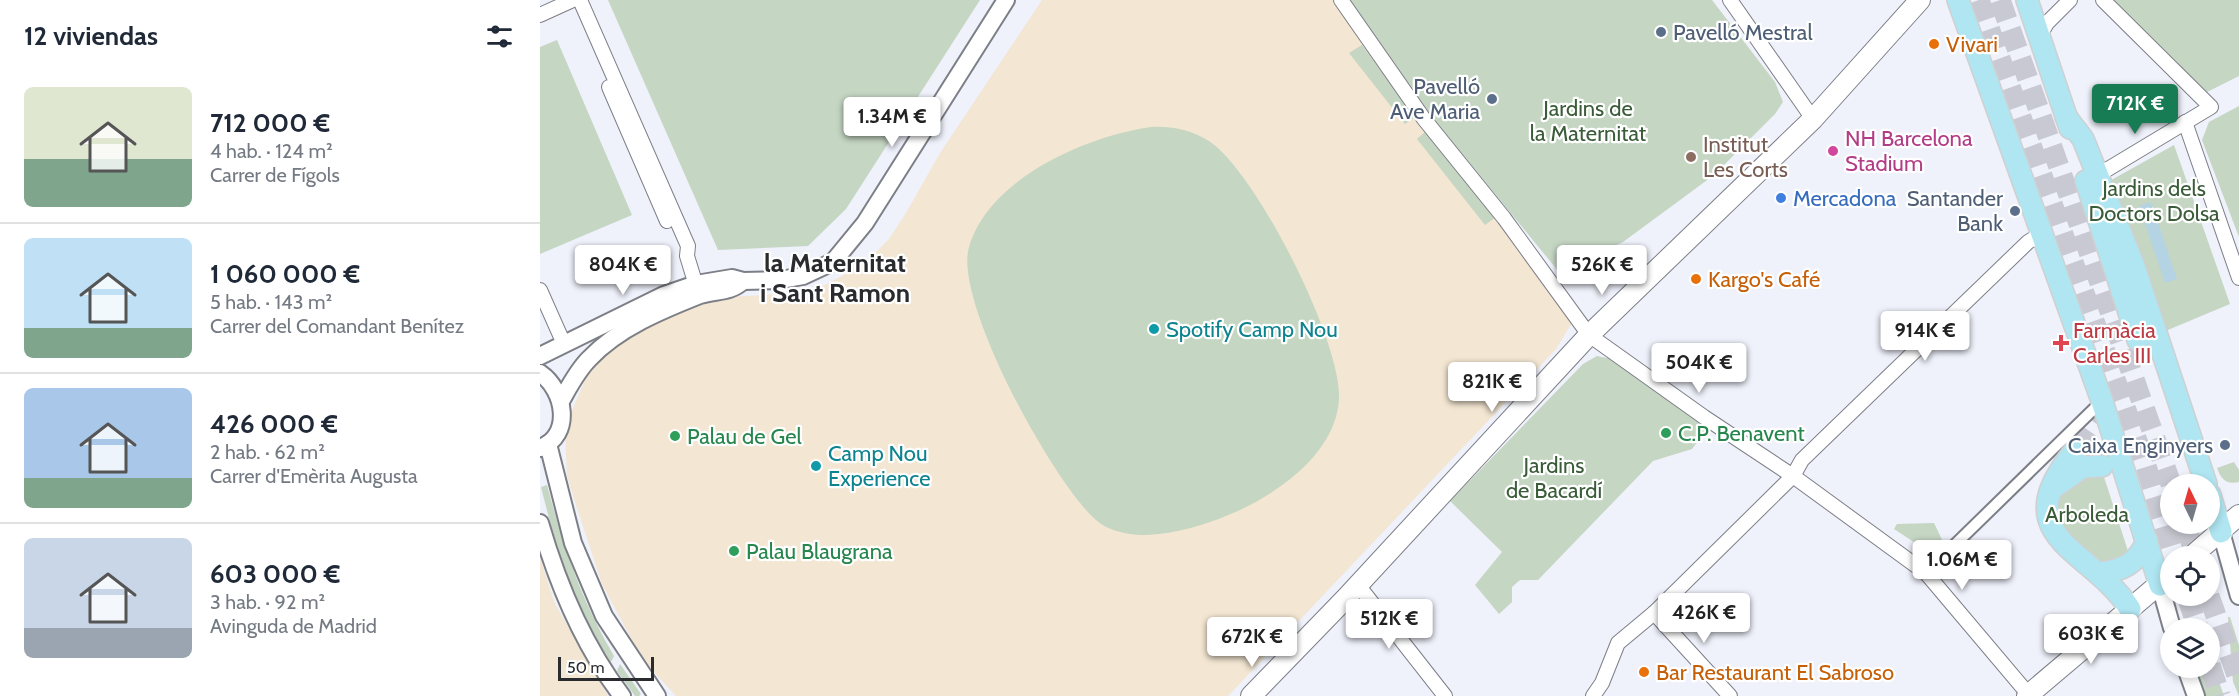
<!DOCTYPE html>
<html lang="es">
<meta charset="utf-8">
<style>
body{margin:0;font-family:Cabin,sans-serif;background:#f2f2f3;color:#1f2937;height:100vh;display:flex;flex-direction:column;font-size:22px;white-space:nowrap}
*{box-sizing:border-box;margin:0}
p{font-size:20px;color:#747a83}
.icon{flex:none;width:33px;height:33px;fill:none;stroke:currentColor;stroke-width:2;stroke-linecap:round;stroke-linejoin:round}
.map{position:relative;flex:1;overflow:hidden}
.sheet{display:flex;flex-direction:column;background:#fff;width:540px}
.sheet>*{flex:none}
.needle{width:39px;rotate:355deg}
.fabs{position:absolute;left:1620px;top:474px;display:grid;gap:12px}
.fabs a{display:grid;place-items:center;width:60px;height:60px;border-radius:50%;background:#fff;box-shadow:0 3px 9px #0003;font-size:30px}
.scale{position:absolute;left:18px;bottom:15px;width:96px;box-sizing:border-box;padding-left:6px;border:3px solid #2a2b2e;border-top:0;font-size:16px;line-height:21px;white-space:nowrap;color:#2a2b2e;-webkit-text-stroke:4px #fff;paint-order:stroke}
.price{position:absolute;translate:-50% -51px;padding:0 14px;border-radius:6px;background:#fff;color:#222;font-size:20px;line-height:39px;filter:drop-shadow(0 2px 3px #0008)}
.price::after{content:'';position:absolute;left:50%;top:36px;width:18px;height:14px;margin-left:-9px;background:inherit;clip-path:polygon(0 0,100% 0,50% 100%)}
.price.selected{background:#177b53;color:#fff}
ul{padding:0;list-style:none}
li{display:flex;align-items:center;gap:18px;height:150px;padding:0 24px}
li+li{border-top:2px solid #e0e1e3}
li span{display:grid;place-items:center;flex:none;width:168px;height:120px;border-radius:9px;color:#555}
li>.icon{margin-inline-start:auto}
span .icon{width:72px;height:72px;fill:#fffc;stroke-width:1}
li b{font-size:26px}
h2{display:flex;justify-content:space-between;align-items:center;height:72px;padding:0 24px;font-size:26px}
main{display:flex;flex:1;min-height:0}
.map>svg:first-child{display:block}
</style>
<main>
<section class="sheet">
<h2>12 viviendas<svg class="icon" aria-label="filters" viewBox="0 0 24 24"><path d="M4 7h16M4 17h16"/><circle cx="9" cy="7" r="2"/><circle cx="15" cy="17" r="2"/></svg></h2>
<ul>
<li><span style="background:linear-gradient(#dfe7d0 60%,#7fa58c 0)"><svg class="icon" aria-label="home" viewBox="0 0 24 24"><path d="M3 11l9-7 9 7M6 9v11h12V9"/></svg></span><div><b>712 000 €</b><p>4 hab. · 124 m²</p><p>Carrer de Fígols</p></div></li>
<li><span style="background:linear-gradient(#bfe0f5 75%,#7fa58c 0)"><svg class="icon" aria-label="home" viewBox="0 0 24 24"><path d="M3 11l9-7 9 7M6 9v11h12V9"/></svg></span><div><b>1 060 000 €</b><p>5 hab. · 143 m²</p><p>Carrer del Comandant Benítez</p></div></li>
<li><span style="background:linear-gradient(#a9c7e8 75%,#7fa58c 0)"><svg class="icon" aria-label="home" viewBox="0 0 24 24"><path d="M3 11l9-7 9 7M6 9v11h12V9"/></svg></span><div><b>426 000 €</b><p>2 hab. · 62 m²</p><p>Carrer d'Emèrita Augusta</p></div></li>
<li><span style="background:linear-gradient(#c9d6e8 75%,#9aa5b1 0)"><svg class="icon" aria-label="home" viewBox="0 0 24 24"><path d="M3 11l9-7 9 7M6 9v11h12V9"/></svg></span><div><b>603 000 €</b><p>3 hab. · 92 m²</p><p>Avinguda de Madrid</p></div></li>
</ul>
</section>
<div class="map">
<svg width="1699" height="696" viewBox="0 0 1699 696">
<rect width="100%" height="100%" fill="#eff1fb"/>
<!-- commercial -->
<g fill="#f3e6d2">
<polygon points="502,0 793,0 821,41 1036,312 1035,318 1016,349 688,696 136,696 112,670 93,642 62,584 35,502 27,475 25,436 30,415 46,378 59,360 82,341 115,321 186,297 241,294 285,285 311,271 330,258 349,239 366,213 400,153"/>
<polygon points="0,558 15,604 68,696 0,696"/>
</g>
<!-- green -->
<g fill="#c5d6c3">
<polygon points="68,0 440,0 306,209 268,246 178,250"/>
<polygon points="810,0 1172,0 1235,82 1243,102 1235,114 1174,175 1083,242 1019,272 882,105"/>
<polygon points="1569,0 1699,0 1699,76 1667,92"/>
<polygon points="17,40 92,215 0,254 0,47"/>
<polygon points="822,45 875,117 865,124 809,53"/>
<polygon points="1699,106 1699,237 1662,140 1669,122"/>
<path d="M611 127C631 126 651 130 669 141 716 172 802 342 799 399 795 478 670 536 600 535 585 534 567 530 556 520 514 484 413 301 429 247 449 178 547 136 611 127Z"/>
<polygon points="886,131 956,217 945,225 877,139"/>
<polygon points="1634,145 1690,304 1623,332 1566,183"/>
<polygon points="1057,356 1072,359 1169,427 1152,449 1113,461 998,580 980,580 972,587 972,602 959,614 935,585 962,552 910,501 1043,364"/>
<path d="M1694 462 1699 470V482C1686 485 1681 479 1677 468Z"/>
<polygon points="1563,474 1588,551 1584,557 1565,564 1521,527 1518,512 1519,495 1535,479"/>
<path d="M7 485C23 546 42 602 74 656L71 662C35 609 16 548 1 487Z"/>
<polygon points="1394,523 1405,546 1395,556 1354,529 1357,524"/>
<polygon points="1688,617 1690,617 1699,645 1699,696 1693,682"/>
<polygon points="1670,656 1684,696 1665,696 1655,668 1670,668"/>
<polygon points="80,664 101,694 99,696 95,696 77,671"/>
</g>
<!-- water -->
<polygon fill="#b4d4e4" points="1611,202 1637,279 1625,283 1599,206"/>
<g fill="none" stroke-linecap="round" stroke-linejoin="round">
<!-- primary-tunnel -->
<g stroke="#c8c9d2" stroke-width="21" stroke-dasharray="21 10" stroke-linecap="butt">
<polyline points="1439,0 1606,466 1634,556"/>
<polyline points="1460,0 1631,484"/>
<polyline points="1537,448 1557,419 1565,394"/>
<polyline points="1645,524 1656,556"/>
<polyline points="1647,596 1658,628"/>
<polyline points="1669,596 1699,681"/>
<polyline points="1670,665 1680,696"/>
</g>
<defs>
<polyline id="pedestrian" points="1394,565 1562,401"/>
<g id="minor">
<polyline points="40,0 148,246 147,256 158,292"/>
<polyline points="801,0 884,119 964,218 1049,335 1164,417 1253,476 1386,573 1489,695"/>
<polyline points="1190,0 1273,119"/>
<polyline points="0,15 33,0"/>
<polyline points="1499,37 1507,23 1530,0"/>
<polyline points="69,87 127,221"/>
<polyline points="1645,122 1699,278"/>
<polyline points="1558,175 1671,107 1563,0"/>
<polyline points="0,290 24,344"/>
<polyline points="818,585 905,696"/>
<polyline points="1114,613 1190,696"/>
<polyline points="1053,696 1062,683 1078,643 1114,613 1253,476 1262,460 1488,242 1501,234"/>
</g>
<g id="tertiary">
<polyline points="0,356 124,295 156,284 192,278 203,281 240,280 263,276 293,262 325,223 466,0"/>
<path d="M0 373C25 390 33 435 0 448"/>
<path d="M21 401C29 387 37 371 49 359 78 328 122 310 160 295 176 290 190 293 203 281"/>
<polyline points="8,444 33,543 64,616 117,696"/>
<path d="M0 523C18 585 43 645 82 696"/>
<polyline points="1681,532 1699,596"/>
<polyline points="1620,585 1632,628"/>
<polyline points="1646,668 1656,696"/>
</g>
<g id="secondary">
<polyline points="1652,556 1699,515"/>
<polyline points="711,696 805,599 1049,335 1273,119 1380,0"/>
<polyline points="1487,696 1630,575"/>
</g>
<g id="primary">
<polyline points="1418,0 1562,401 1620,585"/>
<polyline points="1487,0 1530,128"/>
<polyline points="1526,117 1543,139 1594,266 1666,484"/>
<polyline points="1546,181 1598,340"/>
<path d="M1537 448C1461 538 1550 547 1590 609"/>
<polyline points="1516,486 1543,467 1562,466"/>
<polyline points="1670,495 1681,532"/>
<path d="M1559 573C1582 571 1598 563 1607 541"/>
</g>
</defs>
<!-- pedestrian casing -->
<use href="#pedestrian" stroke="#7d7f87" stroke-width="14"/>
<!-- minor casing -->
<use href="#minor" stroke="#7d7f87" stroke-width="16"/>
<!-- tertiary casing -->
<use href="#tertiary" stroke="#7d7f87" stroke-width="20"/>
<!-- secondary casing -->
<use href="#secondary" stroke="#7d7f87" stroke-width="22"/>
<!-- primary casing -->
<use href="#primary" stroke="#d0d0d1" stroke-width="24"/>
<!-- pedestrian -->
<use href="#pedestrian" stroke="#fff" stroke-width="10"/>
<!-- minor -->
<use href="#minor" stroke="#fff" stroke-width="14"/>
<!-- tertiary -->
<use href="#tertiary" stroke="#fff" stroke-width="16"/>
<!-- secondary -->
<use href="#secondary" stroke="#fff" stroke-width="20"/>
<!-- primary -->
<use href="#primary" stroke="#afe6f1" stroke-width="21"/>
</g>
<!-- markers -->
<g fill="#5c6f8a" stroke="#fff" stroke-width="2">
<circle cx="1121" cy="32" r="6"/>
<circle cx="952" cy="99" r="6"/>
<circle cx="1475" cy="211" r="6"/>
<circle cx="1685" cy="445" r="6"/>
</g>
<g fill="#e8710a" stroke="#fff" stroke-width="2">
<circle cx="1394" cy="44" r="6"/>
<circle cx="1156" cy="279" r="6"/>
<circle cx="1104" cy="672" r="6"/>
</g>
<circle fill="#d1479c" stroke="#fff" stroke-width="2" cx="1293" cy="151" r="6"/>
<circle fill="#8d6e63" stroke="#fff" stroke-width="2" cx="1151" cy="157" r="6"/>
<circle fill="#3f7fe0" stroke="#fff" stroke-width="2" cx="1241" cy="198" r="6"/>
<g fill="#0f9aa8" stroke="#fff" stroke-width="2">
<circle cx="614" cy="329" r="6"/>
<circle cx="276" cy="466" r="6"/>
</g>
<path fill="#e0444e" stroke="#fff" stroke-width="2" d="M1518 334h6v6h6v6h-6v6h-6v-6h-6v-6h6z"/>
<g fill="#2e9e5b" stroke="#fff" stroke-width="2">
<circle cx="1126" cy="433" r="6"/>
<circle cx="135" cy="436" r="6"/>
<circle cx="194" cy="551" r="6"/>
</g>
<g text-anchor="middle" stroke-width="4.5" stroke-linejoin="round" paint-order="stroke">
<!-- service labels -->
<g font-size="22" fill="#4e5e75" stroke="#fff" text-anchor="end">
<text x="1133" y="40" text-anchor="start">Pavelló Mestral</text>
<text x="940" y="94">Pavelló<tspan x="940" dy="25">Ave Maria</tspan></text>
<text x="1463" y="206">Santander<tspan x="1463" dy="25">Bank</tspan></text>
<text x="1673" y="453">Caixa Enginyers</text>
</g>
<!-- food labels -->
<g font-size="22" fill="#c56008" stroke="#fff" text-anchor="start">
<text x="1406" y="52">Vivari</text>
<text x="1168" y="287">Kargo's Café</text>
<text x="1116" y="680">Bar Restaurant El Sabroso</text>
</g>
<!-- park labels -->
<g font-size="22" fill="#3a5c38" stroke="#fff">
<text x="1048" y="116">Jardins de<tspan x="1048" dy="25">la Maternitat</tspan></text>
<text x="1614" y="196">Jardins dels<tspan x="1614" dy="25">Doctors Dolsa</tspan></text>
<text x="1014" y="473">Jardins<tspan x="1014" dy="25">de Bacardí</tspan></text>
<text x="1547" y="522">Arboleda</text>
</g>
<!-- hotel labels -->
<g font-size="22" fill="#b23c85" stroke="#fff" text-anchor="start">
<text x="1305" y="146">NH Barcelona<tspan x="1305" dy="25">Stadium</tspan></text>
</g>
<!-- education labels -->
<g font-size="22" fill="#785e54" stroke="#fff" text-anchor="start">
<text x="1163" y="152">Institut<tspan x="1163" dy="25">Les Corts</tspan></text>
</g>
<!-- shop labels -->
<g font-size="22" fill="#366cbe" stroke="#fff" text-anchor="start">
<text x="1253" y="206">Mercadona</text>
</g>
<!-- culture labels -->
<g font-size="22" fill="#0d838f" stroke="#fff" text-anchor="start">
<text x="626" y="337">Spotify Camp Nou</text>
<text x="288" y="461">Camp Nou<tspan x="288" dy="25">Experience</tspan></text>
</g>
<!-- health labels -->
<g font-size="22" fill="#be3a42" stroke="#fff" text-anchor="start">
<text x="1533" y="338">Farmàcia<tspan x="1533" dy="25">Carles III</tspan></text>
</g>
<!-- leisure labels -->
<g font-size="22" fill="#27864d" stroke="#fff" text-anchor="start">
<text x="1138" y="441">C.P. Benavent</text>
<text x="147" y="444">Palau de Gel</text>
<text x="206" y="559">Palau Blaugrana</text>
</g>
<!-- quarter labels -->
<g font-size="26" font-weight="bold" fill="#2a2b2e" stroke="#fff">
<text x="295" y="272">la Maternitat<tspan x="295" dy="30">i Sant Ramon</tspan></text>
</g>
</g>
</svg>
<div class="fabs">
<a><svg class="needle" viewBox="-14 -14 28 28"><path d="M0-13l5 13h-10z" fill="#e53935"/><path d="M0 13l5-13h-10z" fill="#747a83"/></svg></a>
<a><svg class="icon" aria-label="locate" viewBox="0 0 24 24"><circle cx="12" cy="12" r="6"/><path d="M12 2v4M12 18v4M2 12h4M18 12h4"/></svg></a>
<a><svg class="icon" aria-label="layers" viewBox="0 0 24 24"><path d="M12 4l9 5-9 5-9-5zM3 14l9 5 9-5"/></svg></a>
</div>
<div class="scale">50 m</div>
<b class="price selected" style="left:1595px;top:135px">712K €</b>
<b class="price" style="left:352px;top:148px">1.34M €</b>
<b class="price" style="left:83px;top:296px">804K €</b>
<b class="price" style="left:1062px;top:296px">526K €</b>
<b class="price" style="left:1385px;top:362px">914K €</b>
<b class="price" style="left:1159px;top:394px">504K €</b>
<b class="price" style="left:952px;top:413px">821K €</b>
<b class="price" style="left:1422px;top:591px">1.06M €</b>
<b class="price" style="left:1164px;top:644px">426K €</b>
<b class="price" style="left:849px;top:650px">512K €</b>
<b class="price" style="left:1551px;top:665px">603K €</b>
<b class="price" style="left:712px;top:668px">672K €</b>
</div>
</main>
